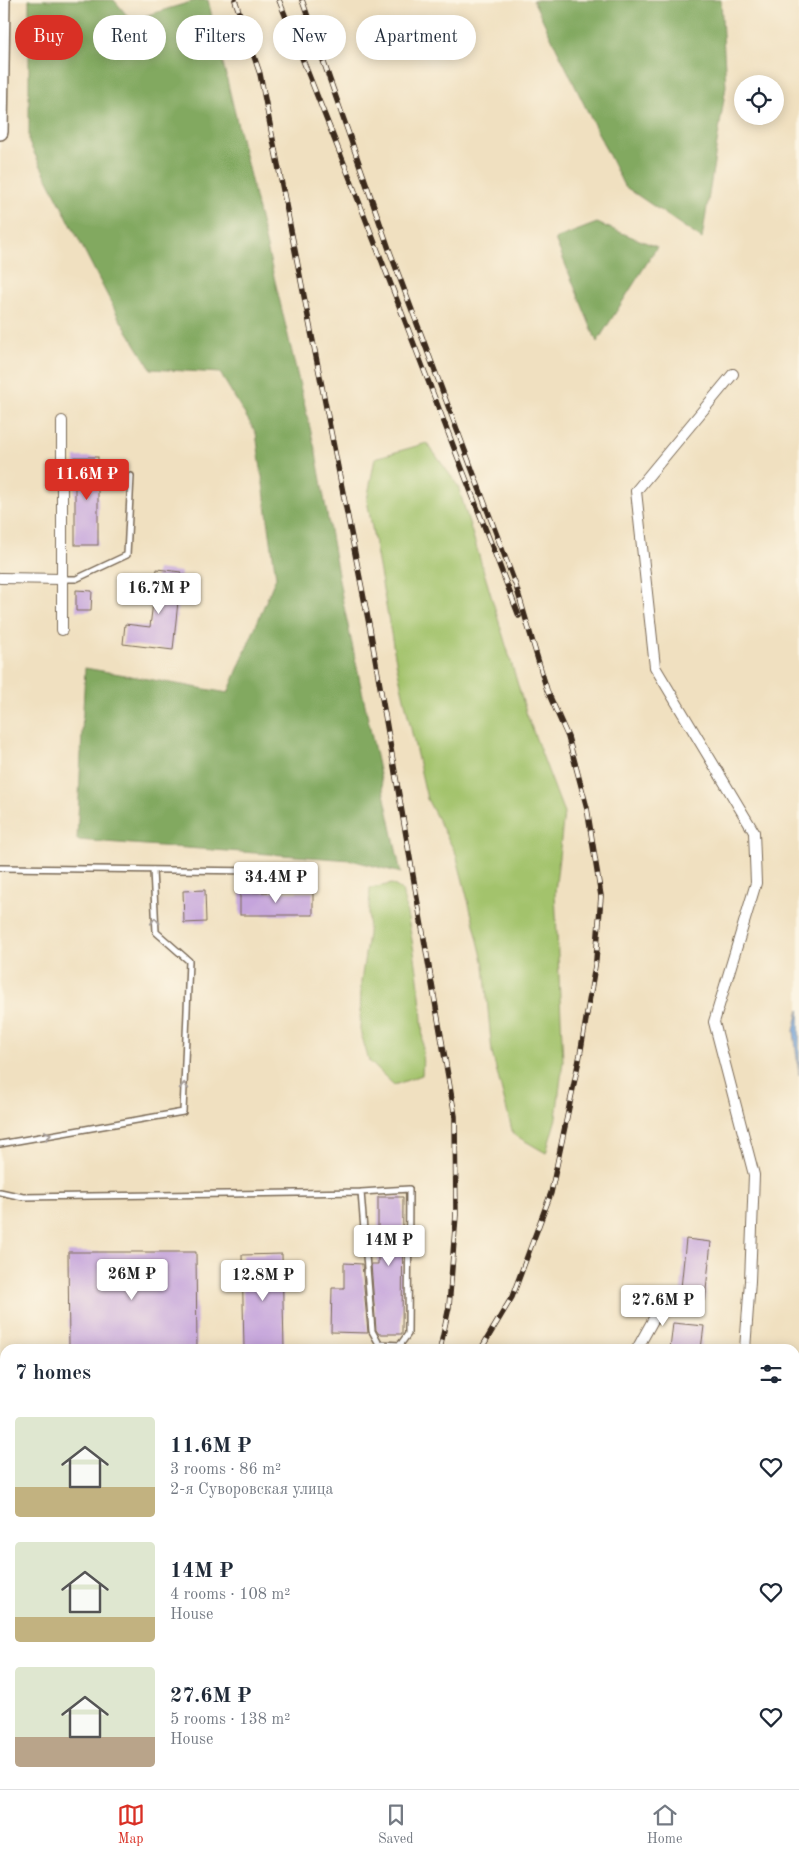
<!DOCTYPE html>
<meta charset="utf-8">
<style>
body{margin:0;font-family:"Old Standard TT",serif;background:#f6f6f7;color:#1f2937;height:100vh;display:flex;flex-direction:column;font-size:19px;white-space:nowrap}
*{box-sizing:border-box;margin:0}
p{font-size:16px;color:#747a83}
.icon{flex:none;width:28px;height:28px;fill:none;stroke:currentColor;stroke-width:2;stroke-linecap:round;stroke-linejoin:round}
.map{position:relative;flex:1;overflow:hidden}
.details{position:absolute;left:0px;top:1344px;width:800px;height:446px;display:flex;flex-direction:column;background:#fff;border-radius:15px 15px 0 0;box-shadow:0 2px 12px #0003}
.details>*{flex:none}
.hud{position:absolute;left:15px;top:15px;width:500px;height:45px;display:flex;gap:10px}
.buttons{position:absolute;left:734px;top:75px;display:grid;gap:10px}
.buttons a{display:grid;place-items:center;width:50px;height:50px;border-radius:50%;background:#fff;box-shadow:0 2px 12px #0003;font-size:25px}
.price{position:absolute;translate:-50% -42px;padding:0 11px;border-radius:5px;background:#fff;color:#222;font-size:16px;line-height:32px;filter:drop-shadow(0 1px 2px #0008)}
.price::after{content:'';position:absolute;left:50%;top:30px;width:15px;height:11px;margin-left:-8px;background:inherit;clip-path:polygon(0 0,100% 0,50% 100%)}
.price.on{background:#d93025;color:#fff}
ul{padding:0;list-style:none}
li{display:flex;align-items:center;gap:15px;height:125px;padding:0 15px}
li span{display:grid;place-items:center;flex:none;width:140px;height:100px;border-radius:5px;color:#555}
li>.icon{margin-inline-start:auto}
span .icon{width:60px;height:60px;fill:#fffc;stroke-width:1}
li b{font-size:21px}
h2{display:flex;justify-content:space-between;align-items:center;height:60px;padding:0 15px;font-size:21px}
.pill{padding:0 18px;border-radius:22px;background:#fff;box-shadow:0 2px 12px #0003;font-size:18px;line-height:45px}
.pill.on{background:#d93025;color:#fff}
.tabs{display:flex;justify-content:space-around;align-items:center;height:70px;border-top:1px solid #e0e1e3;background:#fff;font-size:14px;color:#747a83}
.tabs a{display:grid;justify-items:center;gap:2px}
.tabs .on{color:#d93025}
.map>svg:first-child{display:block}
</style>
<div class="map">
<svg width="799" height="1789" viewBox="0 0 799 1789">
<rect width="100%" height="100%" fill="#fcf5e5"/>
<filter id="ink" filterUnits="userSpaceOnUse"><feTurbulence type="fractalNoise" baseFrequency=".02" numOctaves="2"/><feDisplacementMap in="SourceGraphic" scale="10" xChannelSelector="R" yChannelSelector="G"/><feConvolveMatrix kernelMatrix="1 2 1 2 8 2 1 2 1" color-interpolation-filters="sRGB"/></filter>
<filter id="wash" filterUnits="userSpaceOnUse"><feTurbulence type="fractalNoise" baseFrequency=".0096" numOctaves="4" result="noise"/><feDisplacementMap in="SourceGraphic" scale="20" xChannelSelector="R" yChannelSelector="G"/><feGaussianBlur stdDeviation="1.12" result="paint"/><feColorMatrix in="noise" values="0 0 0 0 0 0 0 0 0 0 0 0 0 0 0 0 0 1.4 0 .05"/><feComposite in="paint" operator="in"/></filter>
<g filter="url(#wash)">
<rect width="100%" height="100%" fill="#f0e0c0"/>
<!-- green -->
<g fill="#a3c36c" stroke="#6f7645">
<polygon points="427,443 458,486 527,715 564,813 555,892 563,1061 556,1118 546,1153 513,1134 492,1053 484,965 472,916 456,854 427,799 397,667 367,500 375,458"/>
<path d="M392 884 402 890C415 950 426 1013 422 1075L394 1085 369 1061 360 1030 361 982 368 934 370 888Z"/>
</g>
<!-- forest -->
<g fill="#82a960" stroke="#5e6a3f">
<polygon points="29,0 114,0 131,20 197,0 208,0 316,453 343,602 401,873 351,860 77,840 85,668 228,693 276,577 256,433 220,373 151,369 119,318 29,143"/>
<polygon points="533,0 721,0 726,86 702,239 624,186"/>
<polygon points="597,223 657,247 597,342 555,239"/>
</g>
<!-- water -->
<g fill="#72a4dd" stroke="#56677e">
<polygon points="799,1010 799,1075 794,1031"/>
<polygon points="799,1661 799,1789 771,1789 772,1785 795,1785 795,1679"/>
</g>
<g id="blocks">
<!-- building -->
<g fill="#c5a4dc">
<rect x="75" y="457" width="23" height="88"/>
<polygon points="157,569 181,572 173,650 123,644 125,624 150,627"/>
<polygon points="76,590 92,591 91,611 76,611"/>
<polygon points="205,890 206,922 184,923 183,891"/>
<rect x="240" y="892" width="73" height="23"/>
<polygon points="378,1197 403,1197 402,1334 379,1334 376,1330 371,1264 378,1264"/>
<polygon points="686,1239 711,1242 705,1300 680,1298"/>
<polygon points="68,1252 196,1252 197,1349 69,1349"/>
<polygon points="282,1254 284,1349 244,1349 242,1255"/>
<polygon points="344,1263 362,1264 368,1333 331,1332 332,1288 344,1288"/>
<polygon points="673,1323 704,1326 701,1349 670,1349"/>
</g>
</g>
</g>
<g filter="url(#ink)">
<use href="#blocks" fill-opacity="0" stroke="#7a6a57" stroke-width="1"/>
<g fill="none" stroke-linecap="round" stroke-linejoin="round">
<defs>
<g id="lane">
<polyline points="63,579 76,579 127,555 131,476"/>
<polyline points="0,868 260,871"/>
<polyline points="0,1144 183,1112 189,961 156,932 153,870"/>
<polyline points="0,1192 23,1197 361,1192 409,1189 408,1334 400,1345 379,1344 372,1331 361,1192"/>
<polyline points="0,1604 5,1602"/>
</g>
<g id="street">
<polyline points="733,374 636,491 655,667 754,832 756,883 714,1022 754,1175 750,1281 745,1349"/>
<polyline points="62,421 62,630"/>
<polyline points="0,578 63,579"/>
<polyline points="637,1349 668,1293"/>
<polyline points="0,1610 5,1620"/>
<polyline points="120,1785 123,1789"/>
<polyline points="559,1789 560,1785"/>
<polyline points="722,1789 722,1785"/>
</g>
<polyline id="secondary" points="0,132 2,0"/>
</defs>
<!-- lane casing -->
<use href="#lane" stroke="#7a6a57" stroke-width="8"/>
<!-- street casing -->
<use href="#street" stroke="#7a6a57" stroke-width="12"/>
<!-- secondary casing -->
<use href="#secondary" stroke="#7a6a57" stroke-width="18"/>
<!-- lane -->
<use href="#lane" stroke="#fff" stroke-width="5"/>
<!-- street -->
<use href="#street" stroke="#fff" stroke-width="10"/>
<!-- secondary -->
<use href="#secondary" stroke="#fff" stroke-width="15"/>
<defs>
<g id="rail">
<polyline points="235,0 260,74 370,629 455,1116 456,1215 449,1307 440,1349"/>
<polyline points="279,0 349,176 519,616"/>
<polyline points="302,0 390,252 516,586 547,690 568,737 587,808 601,896 596,960 580,1055 551,1193 512,1297 481,1349"/>
<polyline points="148,1789 151,1785"/>
</g>
</defs>
<!-- rail casing -->
<use href="#rail" stroke="#3b2a1e" stroke-width="5.5"/>
<!-- rail -->
<use href="#rail" stroke="#fcf5e5" stroke-width="4" stroke-dasharray="11" stroke-linecap="butt"/>
</g>
<!-- one-way arrows -->
<defs><path id="oneway-chevron" d="M-2-3.5L2.5 0L-2 3.5" fill="none" stroke-width="1.6" stroke-linecap="round" stroke-linejoin="round" transform="scale(1.25)"/></defs>
<g stroke="#a79f9a">
<use href="#oneway-chevron" transform="translate(155 921) rotate(-93)"/>
<use href="#oneway-chevron" transform="translate(184 1086) rotate(-88)"/>
<use href="#oneway-chevron" transform="translate(48 1135) rotate(-10)"/>
</g>
</g>
</svg>
<div class="buttons">
<a><svg class="icon" aria-label="locate" viewBox="0 0 24 24"><circle cx="12" cy="12" r="6"/><path d="M12 2v4M12 18v4M2 12h4M18 12h4"/></svg></a>
</div>
<b class="price on" style="left:87px;top:501px">11.6M ₽</b>
<b class="price" style="left:159px;top:615px">16.7M ₽</b>
<b class="price" style="left:276px;top:904px">34.4M ₽</b>
<b class="price" style="left:389px;top:1267px">14M ₽</b>
<b class="price" style="left:132px;top:1301px">26M ₽</b>
<b class="price" style="left:263px;top:1302px">12.8M ₽</b>
<b class="price" style="left:663px;top:1327px">27.6M ₽</b>
<div class="hud">
<a class="pill on">Buy</a>
<a class="pill">Rent</a>
<a class="pill">Filters</a>
<a class="pill">New</a>
<a class="pill">Apartment</a>
</div>
<section class="details">
<h2>7 homes<svg class="icon" aria-label="filters" viewBox="0 0 24 24"><path d="M4 7h16M4 17h16"/><circle cx="9" cy="7" r="2"/><circle cx="15" cy="17" r="2"/></svg></h2>
<ul>
<li><span style="background:linear-gradient(#dfe7d0 70%,#c2b280 0)"><svg class="icon" aria-label="home" viewBox="0 0 24 24"><path d="M3 11l9-7 9 7M6 9v11h12V9"/></svg></span><div><b>11.6M ₽</b><p>3 rooms · 86 m²</p><p>2-я Суворовская улица</p></div><svg class="icon" aria-label="heart" viewBox="0 0 24 24"><path d="M12 20l-8-8c-3-5 5-10 8-4 3-6 11-1 8 4z"/></svg></li>
<li><span style="background:linear-gradient(#dfe7d0 75%,#c2b280 0)"><svg class="icon" aria-label="home" viewBox="0 0 24 24"><path d="M3 11l9-7 9 7M6 9v11h12V9"/></svg></span><div><b>14M ₽</b><p>4 rooms · 108 m²</p><p>House</p></div><svg class="icon" aria-label="heart" viewBox="0 0 24 24"><path d="M12 20l-8-8c-3-5 5-10 8-4 3-6 11-1 8 4z"/></svg></li>
<li><span style="background:linear-gradient(#dfe7d0 70%,#b9a48a 0)"><svg class="icon" aria-label="home" viewBox="0 0 24 24"><path d="M3 11l9-7 9 7M6 9v11h12V9"/></svg></span><div><b>27.6M ₽</b><p>5 rooms · 138 m²</p><p>House</p></div><svg class="icon" aria-label="heart" viewBox="0 0 24 24"><path d="M12 20l-8-8c-3-5 5-10 8-4 3-6 11-1 8 4z"/></svg></li>
</ul>
</section>
</div>
<nav class="tabs">
<a class="on"><svg class="icon" aria-label="map" viewBox="0 0 24 24"><path d="M3 6l6-2 6 2 6-2v14l-6 2-6-2-6 2zM9 4v14M15 6v14"/></svg>Map</a>
<a><svg class="icon" aria-label="saved" viewBox="0 0 24 24"><path d="M7 4h10v16l-5-4-5 4z"/></svg>Saved</a>
<a><svg class="icon" aria-label="home" viewBox="0 0 24 24"><path d="M3 11l9-7 9 7M6 9v11h12V9"/></svg>Home</a>
</nav>
